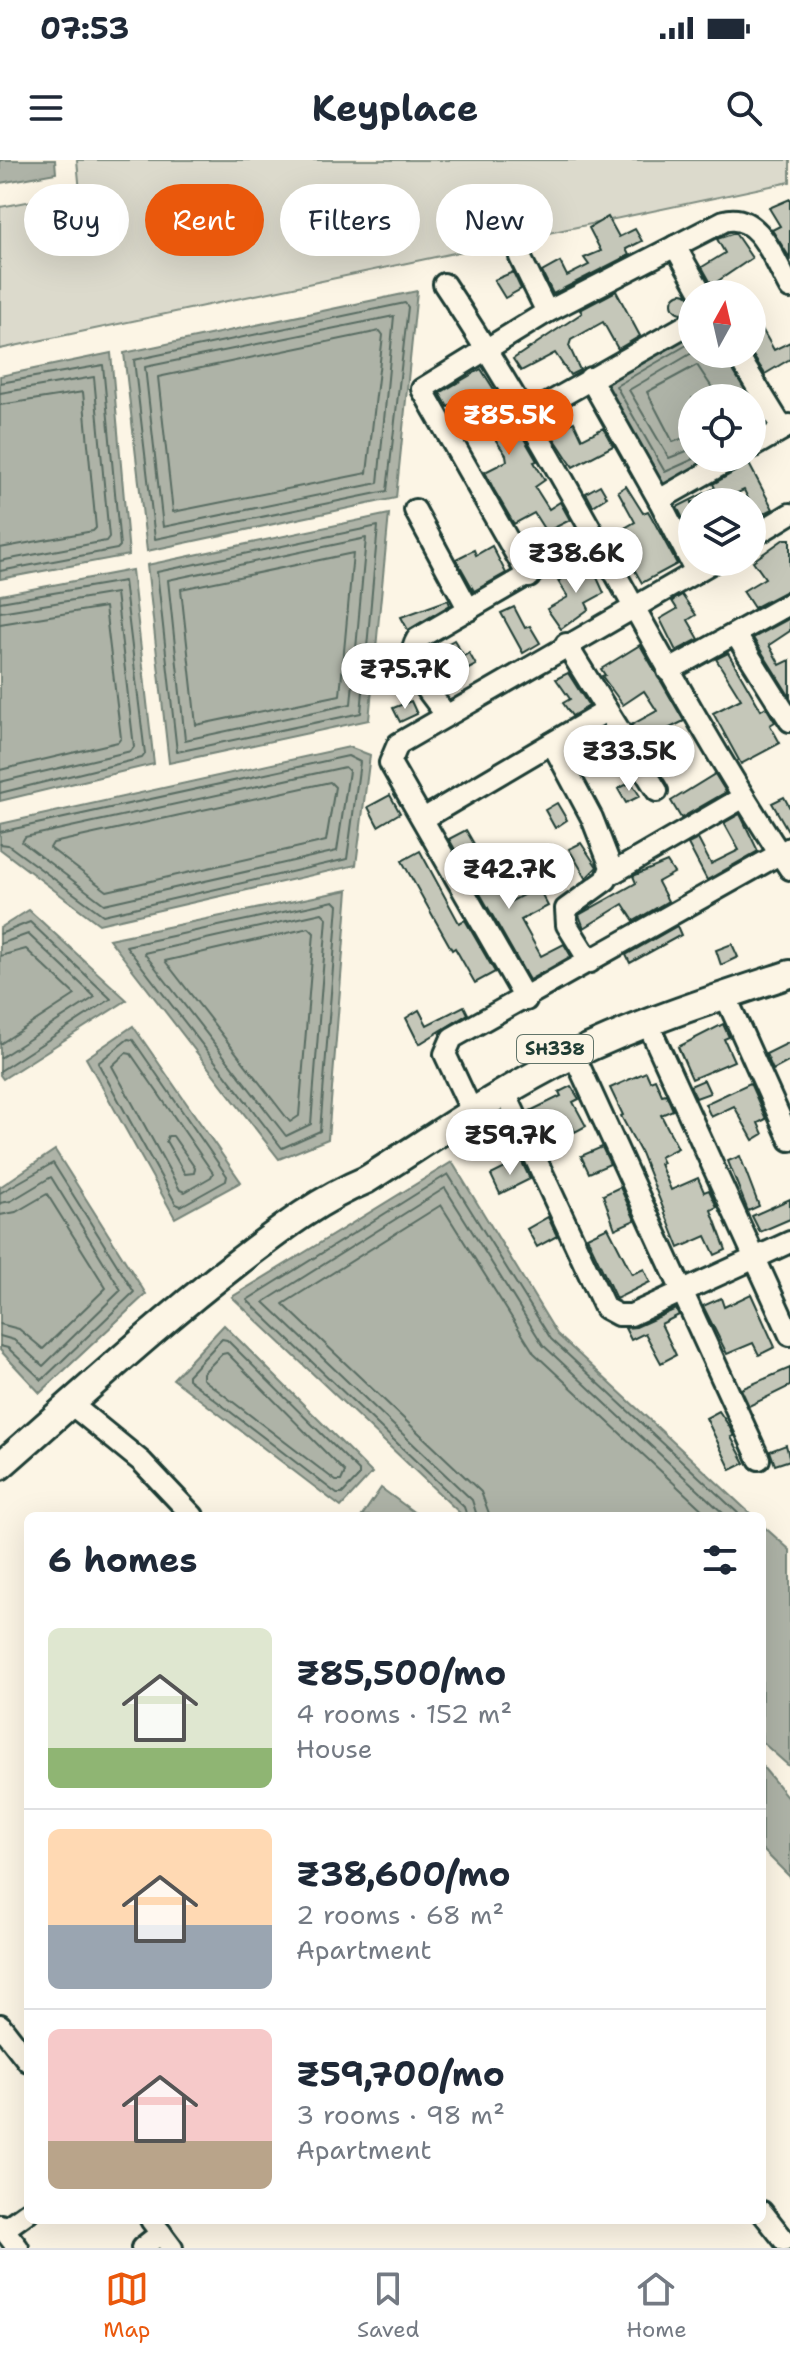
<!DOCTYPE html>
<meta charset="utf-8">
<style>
body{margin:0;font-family:"Shantell Sans",sans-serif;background:#f6f6f7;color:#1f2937;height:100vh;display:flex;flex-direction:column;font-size:30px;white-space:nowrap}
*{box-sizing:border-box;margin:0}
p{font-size:26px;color:#747a83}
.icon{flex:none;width:44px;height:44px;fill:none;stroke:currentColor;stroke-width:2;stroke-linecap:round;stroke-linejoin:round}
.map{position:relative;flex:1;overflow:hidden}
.drawer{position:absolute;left:24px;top:1352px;width:742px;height:712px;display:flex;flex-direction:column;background:#fff;border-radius:12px;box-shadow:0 8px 32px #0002}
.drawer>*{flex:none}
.banner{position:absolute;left:24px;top:24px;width:742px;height:72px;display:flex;gap:16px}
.needle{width:52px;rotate:8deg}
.buttons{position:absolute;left:678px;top:120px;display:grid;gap:16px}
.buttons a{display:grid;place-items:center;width:88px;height:88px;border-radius:50%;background:#fff;box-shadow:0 8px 32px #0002;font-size:40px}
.price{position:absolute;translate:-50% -68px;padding:0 18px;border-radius:28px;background:#fff;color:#222;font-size:26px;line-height:52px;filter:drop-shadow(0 2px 4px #0008)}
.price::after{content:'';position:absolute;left:50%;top:48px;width:24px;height:18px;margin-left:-12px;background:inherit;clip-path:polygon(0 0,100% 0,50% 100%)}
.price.current{background:#ea580c;color:#fff}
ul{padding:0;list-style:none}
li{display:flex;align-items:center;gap:24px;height:200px;padding:0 24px}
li+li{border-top:2px solid #e0e1e3}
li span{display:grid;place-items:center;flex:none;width:224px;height:160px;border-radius:12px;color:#555}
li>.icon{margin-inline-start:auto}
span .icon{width:96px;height:96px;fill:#fffc;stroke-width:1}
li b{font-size:34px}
h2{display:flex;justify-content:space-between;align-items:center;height:96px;padding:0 24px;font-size:34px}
.chip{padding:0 28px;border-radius:36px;background:#fff;box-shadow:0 8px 32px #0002;font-size:28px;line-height:72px}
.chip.current{background:#ea580c;color:#fff}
.status{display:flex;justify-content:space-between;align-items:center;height:56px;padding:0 40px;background:#fff;direction:ltr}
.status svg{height:22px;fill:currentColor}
header{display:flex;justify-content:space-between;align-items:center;height:104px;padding:0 24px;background:#fff;font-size:36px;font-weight:700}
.menu{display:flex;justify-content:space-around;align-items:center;height:112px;border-top:2px solid #e0e1e3;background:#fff;font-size:22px;color:#747a83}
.menu a{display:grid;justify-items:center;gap:4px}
.menu .current{color:#ea580c}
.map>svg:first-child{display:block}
</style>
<div class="status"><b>07:53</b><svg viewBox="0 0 49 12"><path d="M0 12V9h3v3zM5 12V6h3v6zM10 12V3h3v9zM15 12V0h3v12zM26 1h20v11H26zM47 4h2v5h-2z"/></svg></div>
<header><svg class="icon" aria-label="menu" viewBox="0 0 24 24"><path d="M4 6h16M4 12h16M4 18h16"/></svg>Keyplace<svg class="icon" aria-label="search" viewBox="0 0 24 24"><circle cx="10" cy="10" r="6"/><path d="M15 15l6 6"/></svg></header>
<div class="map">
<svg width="790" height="2088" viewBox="0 0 790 2088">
<rect width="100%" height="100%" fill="#fcf5e5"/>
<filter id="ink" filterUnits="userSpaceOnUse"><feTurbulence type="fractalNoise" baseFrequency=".0125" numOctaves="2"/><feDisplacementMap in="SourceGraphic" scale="16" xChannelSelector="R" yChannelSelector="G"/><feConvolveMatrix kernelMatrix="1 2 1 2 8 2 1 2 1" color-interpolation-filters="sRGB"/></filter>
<g filter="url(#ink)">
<!-- green -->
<polygon fill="#dcdacc" stroke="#7e8c80" stroke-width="2" points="77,0 790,0 790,22 0,189 0,47 80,32"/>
<!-- water -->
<g fill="#aeb3a7" stroke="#758479" stroke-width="2">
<polygon points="0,0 55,0 56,13 0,23"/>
<polygon points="417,131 396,338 147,391 124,193"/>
<polygon points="692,173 692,194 726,194 772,265 752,276 752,238 692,238 692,298 712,298 664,325 603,221"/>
<polygon points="111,193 129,395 0,419 0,216"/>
<polygon points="389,354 369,560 169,603 147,405"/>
<polygon points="132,410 154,604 0,641 0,435"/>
<polygon points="349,587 370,595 356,705 99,764 0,689 0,664"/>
<polygon points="348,730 328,979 279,999 109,779"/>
<polygon points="29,750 127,840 3,919 0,915 0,768"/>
<polygon points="133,866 241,1022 175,1058 86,898"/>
<polygon points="55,990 146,1134 40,1233 0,1190 0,1027"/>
<polygon points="452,1002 557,1174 753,1356 463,1356 232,1137"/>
<polygon points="224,1165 372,1313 341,1347 173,1219"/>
<polygon points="381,1328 419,1356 362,1356"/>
<polygon points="762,1365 790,1390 790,1607 762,1582"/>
<polygon points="762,1606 790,1640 790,1717 762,1689"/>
</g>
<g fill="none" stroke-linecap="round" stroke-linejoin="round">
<!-- shore -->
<g stroke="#586c62" stroke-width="2">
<polygon points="405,143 408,147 387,331 155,379 134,200"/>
<polygon points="394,156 378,323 163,367 145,207"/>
<polygon points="380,171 383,175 367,313 173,352 158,217"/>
<polyline points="692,182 616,226 665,312 696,298"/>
<polyline points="692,193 629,230 669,298 692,289"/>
<polyline points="0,223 103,205 120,386 117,389 0,411"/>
<polyline points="0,233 94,217 109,377 106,381 0,401"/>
<polyline points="0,245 83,232 96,368 93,371 0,388"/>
<polyline points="692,275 673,282 647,232 697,205 719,238"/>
<polygon points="378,366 361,553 177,592 157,412"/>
<polygon points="366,378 351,544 185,580 168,420"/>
<polygon points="353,393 340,535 196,565 181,429"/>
<polyline points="0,442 124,421 145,594 142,598 0,633"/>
<polyline points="0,452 116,433 134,587 131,591 0,622"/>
<polyline points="0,464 105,447 121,578 118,582 0,610"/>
<polygon points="345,607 349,611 337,691 104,744 22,682 25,677"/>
<polygon points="330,622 335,627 326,681 107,731 50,688 53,683"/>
<polyline points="0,672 348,596 360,602 347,699 103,755 8,685 0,684"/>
<polygon points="334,741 338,745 320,971 282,988 126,786"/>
<polygon points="322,753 327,758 311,964 286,976 144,793"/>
<polygon points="309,768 314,773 299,956 290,962 165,801"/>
<polyline points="0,774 30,762 111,839 0,911"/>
<polyline points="0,784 28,774 95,837 0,898"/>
<polyline points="0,796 26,789 75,835 0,884"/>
<polygon points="128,879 133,880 227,1016 226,1021 181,1046 176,1044 98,903"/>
<polygon points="126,893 131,894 213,1013 211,1017 185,1032 180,1030 112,906"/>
<polygon points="168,976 173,976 195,1008 194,1013 185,1014 166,981"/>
<polyline points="0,1033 53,1003 134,1132 42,1220 8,1188 0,1186"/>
<polyline points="0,1043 11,1041 51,1017 121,1130 43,1206 14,1180 0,1176"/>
<polyline points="0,1055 16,1052 47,1034 106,1128 43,1189 19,1169 0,1164"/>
<polygon points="222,1179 227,1180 359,1311 359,1316 342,1334 337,1334 188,1219 188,1215"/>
<polygon points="227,1193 345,1312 341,1321 336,1321 203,1219 203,1213 222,1194"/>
<polyline points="467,1356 464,1347 247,1140 448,1014 551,1179 741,1356"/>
<polyline points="477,1356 472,1340 264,1142 445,1028 543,1185 726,1356"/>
<polyline points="490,1356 481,1332 283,1144 441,1045 534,1193 709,1356"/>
</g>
</g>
<!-- building -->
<g fill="#c5c7b9" stroke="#1f3d34" stroke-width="2">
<polygon points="790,39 790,98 772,70 780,66 769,48"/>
<polygon points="608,57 619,77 635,69 642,81 626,89 629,95 553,134 542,112 560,102 567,116 589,105 584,98 601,91 589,68"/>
<polygon points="735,73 752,98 712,125 702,107 725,93 717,79"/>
<polygon points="513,112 521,129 505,138 494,120"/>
<polygon points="616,131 640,176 618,189 603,162 571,180 569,186 580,210 570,215 555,193 521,211 513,199 582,153 580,150"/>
<circle cx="682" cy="143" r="10"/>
<polygon points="762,169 774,190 790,182 790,199 765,214 752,194 752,175"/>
<polygon points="481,209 504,245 500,248 511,267 516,265 537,301 534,302 545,320 535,327 549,349 560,342 570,360 546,372 534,353 514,364 494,330 485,312 507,301 506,295 484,263 489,260 472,232 448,247 440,233"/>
<polygon points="574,262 582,279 603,268 613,286 573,307 552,275"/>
<polygon points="749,304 773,349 757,357 744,330 717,342 692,342 692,376 677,347 715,328 713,324"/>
<polygon points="600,325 607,337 593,346 586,333"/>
<polygon points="626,326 643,353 648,351 652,358 677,404 642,423 614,374 635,362 618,331"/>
<polygon points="784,379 790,379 790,429 754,448 743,431 765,418 753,401"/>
<polygon points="492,386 506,413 474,431 456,399 474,390 476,395"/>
<polygon points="590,402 604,433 586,443 589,449 561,469 547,449 568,437 558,421"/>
<polygon points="682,435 696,455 688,460 699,479 676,491 660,459 677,449 672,441"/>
<polygon points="448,440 450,445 408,470 401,457"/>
<polygon points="514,447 525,468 530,466 540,483 523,493 501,453"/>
<polygon points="790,458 790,471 769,485 780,505 790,500 790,537 753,478"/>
<polygon points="454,480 464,496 469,493 476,505 446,521 429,494"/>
<polygon points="640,485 684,561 642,582 631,565 657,551 644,531 623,545 602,516 605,515 601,509"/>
<polygon points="728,493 761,550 766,547 775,562 770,565 780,583 741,604 713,553 741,539 716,499"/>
<polygon points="568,513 589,546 572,556 563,543 570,539 556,519"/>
<polygon points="411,541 417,554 400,562 393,548"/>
<polygon points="715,614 726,632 681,658 671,641"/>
<polygon points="631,622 640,636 626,643 618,629"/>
<polygon points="390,635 400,653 378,666 368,647"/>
<polygon points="784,637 790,648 790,674 772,643"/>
<polygon points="557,643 567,660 555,668 545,650"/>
<polygon points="740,654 758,691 707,720 688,684 698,679 711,704 739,690 724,663"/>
<polygon points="466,670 508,743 538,727 548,746 521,760 541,796 564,784 571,796 529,820 449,679"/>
<polygon points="581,683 597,707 586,718 569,689"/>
<polygon points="420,691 459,763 465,760 495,812 475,823 455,788 452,790 402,701"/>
<polygon points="667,702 674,713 658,722 668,741 634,761 623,744 584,768 579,755 636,723 633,716"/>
<polygon points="677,766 681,775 630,803 626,795"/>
<polygon points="732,784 738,797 721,805 716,790"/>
<polygon points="464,846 468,854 419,884 406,858 419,850 427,865"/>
<polygon points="723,864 729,877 724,879 734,901 692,919 678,887"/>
<polygon points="790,882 790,901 773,910 766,894"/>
<polygon points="646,912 650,921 655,919 662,935 666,934 673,950 661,955 678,988 660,997 663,1003 660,1004 671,1030 698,1018 704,1032 709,1030 717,1047 711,1050 726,1090 715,1095 706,1076 679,1088 641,993 621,956 623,955 610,928"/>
<polygon points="704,920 710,933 696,938 690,926"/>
<polygon points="750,923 766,959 758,963 763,974 753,980 734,946 711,957 705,944"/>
<polygon points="571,926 579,939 573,942 586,966 575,972 570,962 540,974 528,952 561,936 559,932"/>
<polygon points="602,987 610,1004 589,1013 581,996"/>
<polygon points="740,996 759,1046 748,1051 728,1001"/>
<polygon points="521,1000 530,1019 500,1034 491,1015"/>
<polygon points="620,1027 635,1060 615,1069 603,1035"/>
<polygon points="790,1039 790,1059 760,1072 752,1056"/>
<polygon points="548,1057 557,1076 537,1087 527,1069"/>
<polygon points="608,1067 632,1114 644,1109 650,1122 616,1139 587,1077"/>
<polygon points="751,1134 775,1187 759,1195 753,1183 727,1194 703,1146 721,1138 724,1147"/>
<polygon points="676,1149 679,1155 661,1164 676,1195 661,1203 645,1173 631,1180 625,1168 636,1167"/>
<polygon points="790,1208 790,1226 749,1246 741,1229"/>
<polygon points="719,1251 729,1266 734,1276 731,1277 745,1303 731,1310 706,1258"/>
<polygon points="786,1285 790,1300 775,1305 770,1291"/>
</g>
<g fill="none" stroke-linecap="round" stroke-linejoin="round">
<defs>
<g id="minor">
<polyline points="675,86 702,134"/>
<polyline points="520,97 547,152"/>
<path d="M444 124C570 313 664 520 790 709"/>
<polyline points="737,194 783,269"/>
<polyline points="590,218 659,340"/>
<polyline points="528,255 692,162"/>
<polyline points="752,287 790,265"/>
<polyline points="415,350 469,450"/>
<polyline points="752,377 790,354"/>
<polyline points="696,412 659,340 733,298"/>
<path d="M529 417 422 229 547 152 724 61C759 51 775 102 790 128"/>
<polyline points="736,475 790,561"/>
<polyline points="566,484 657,631"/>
<polyline points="668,511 790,443"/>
<path d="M446 555C432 534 401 506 417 479L595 376"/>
<polyline points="552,583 592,658 611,707 606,720 566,749 567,765 590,802"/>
<polyline points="423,659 606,551"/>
<polyline points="611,714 742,638"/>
<polyline points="725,835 790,980"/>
<polyline points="526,840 390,603 398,584 713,402"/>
<polyline points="648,864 790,1175"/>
<polyline points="574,895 759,1299"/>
<polyline points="505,933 605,1148 618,1155 631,1155 790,1082"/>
<polyline points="466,939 445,894 452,878 790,688"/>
<polyline points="71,1244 142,1302 193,1356"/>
<polyline points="0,1865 28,1901"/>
<polyline points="762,2052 784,2080"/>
<polyline points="151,2060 172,2088"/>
<polyline points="0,2065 18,2088"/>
<polyline points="3,2070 28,2052"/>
<polyline points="142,2088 161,2073"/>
</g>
<path id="major" d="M0 1306C79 1237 155 1166 238 1102 280 1070 318 1040 366 1020 434 977 500 931 571 896 641 862 717 838 790 814"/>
</defs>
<!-- minor casing -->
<use href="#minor" stroke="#1f3d34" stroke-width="26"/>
<!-- major casing -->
<use href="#major" stroke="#1f3d34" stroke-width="32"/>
<!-- minor -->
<use href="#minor" stroke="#fcf5e5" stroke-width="20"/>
<!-- major -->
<use href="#major" stroke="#fcf5e5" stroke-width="26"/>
</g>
</g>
<g text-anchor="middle" stroke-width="7" stroke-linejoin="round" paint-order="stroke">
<!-- shield labels -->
<rect fill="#fcf5e5" stroke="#617469" stroke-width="2" x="517" y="875" width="76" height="28" rx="6"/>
<g font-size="18" font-weight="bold" fill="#1f3d34">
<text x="555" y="895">SH338</text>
</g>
</g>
</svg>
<div class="buttons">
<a><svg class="needle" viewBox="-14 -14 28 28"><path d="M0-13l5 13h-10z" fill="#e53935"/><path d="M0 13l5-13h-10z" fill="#747a83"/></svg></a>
<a><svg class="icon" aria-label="locate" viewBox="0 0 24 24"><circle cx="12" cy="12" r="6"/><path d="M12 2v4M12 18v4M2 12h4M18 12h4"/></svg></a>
<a><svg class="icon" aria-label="layers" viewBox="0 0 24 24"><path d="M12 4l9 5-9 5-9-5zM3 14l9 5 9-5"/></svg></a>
</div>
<b class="price current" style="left:509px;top:297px">₹85.5K</b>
<b class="price" style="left:576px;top:435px">₹38.6K</b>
<b class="price" style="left:405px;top:551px">₹75.7K</b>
<b class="price" style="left:629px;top:633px">₹33.5K</b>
<b class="price" style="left:509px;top:751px">₹42.7K</b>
<b class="price" style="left:510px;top:1017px">₹59.7K</b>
<div class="banner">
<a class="chip">Buy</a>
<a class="chip current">Rent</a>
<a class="chip">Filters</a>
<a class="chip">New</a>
</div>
<section class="drawer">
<h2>6 homes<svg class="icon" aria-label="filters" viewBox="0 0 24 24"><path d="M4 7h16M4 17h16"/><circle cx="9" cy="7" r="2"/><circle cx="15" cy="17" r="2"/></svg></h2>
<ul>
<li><span style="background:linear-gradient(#dfe7d0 75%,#8fb573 0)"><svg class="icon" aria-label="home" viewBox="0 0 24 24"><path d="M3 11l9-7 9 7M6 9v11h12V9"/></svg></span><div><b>₹85,500/mo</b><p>4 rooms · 152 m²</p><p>House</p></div></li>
<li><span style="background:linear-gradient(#ffd9b3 60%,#9aa5b1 0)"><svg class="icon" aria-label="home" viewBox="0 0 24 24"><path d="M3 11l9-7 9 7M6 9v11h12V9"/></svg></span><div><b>₹38,600/mo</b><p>2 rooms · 68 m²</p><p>Apartment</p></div></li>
<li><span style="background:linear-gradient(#f6c9c9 70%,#b9a48a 0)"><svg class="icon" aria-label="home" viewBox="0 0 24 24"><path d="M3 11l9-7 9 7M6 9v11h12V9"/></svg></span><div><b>₹59,700/mo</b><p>3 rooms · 98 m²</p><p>Apartment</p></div></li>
</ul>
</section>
</div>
<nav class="menu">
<a class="current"><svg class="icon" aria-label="map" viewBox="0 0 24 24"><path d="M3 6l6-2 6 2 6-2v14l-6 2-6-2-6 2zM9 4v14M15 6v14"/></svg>Map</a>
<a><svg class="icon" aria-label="saved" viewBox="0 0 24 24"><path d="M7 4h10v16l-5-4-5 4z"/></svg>Saved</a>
<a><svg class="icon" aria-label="home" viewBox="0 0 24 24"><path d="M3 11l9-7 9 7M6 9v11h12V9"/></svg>Home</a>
</nav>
